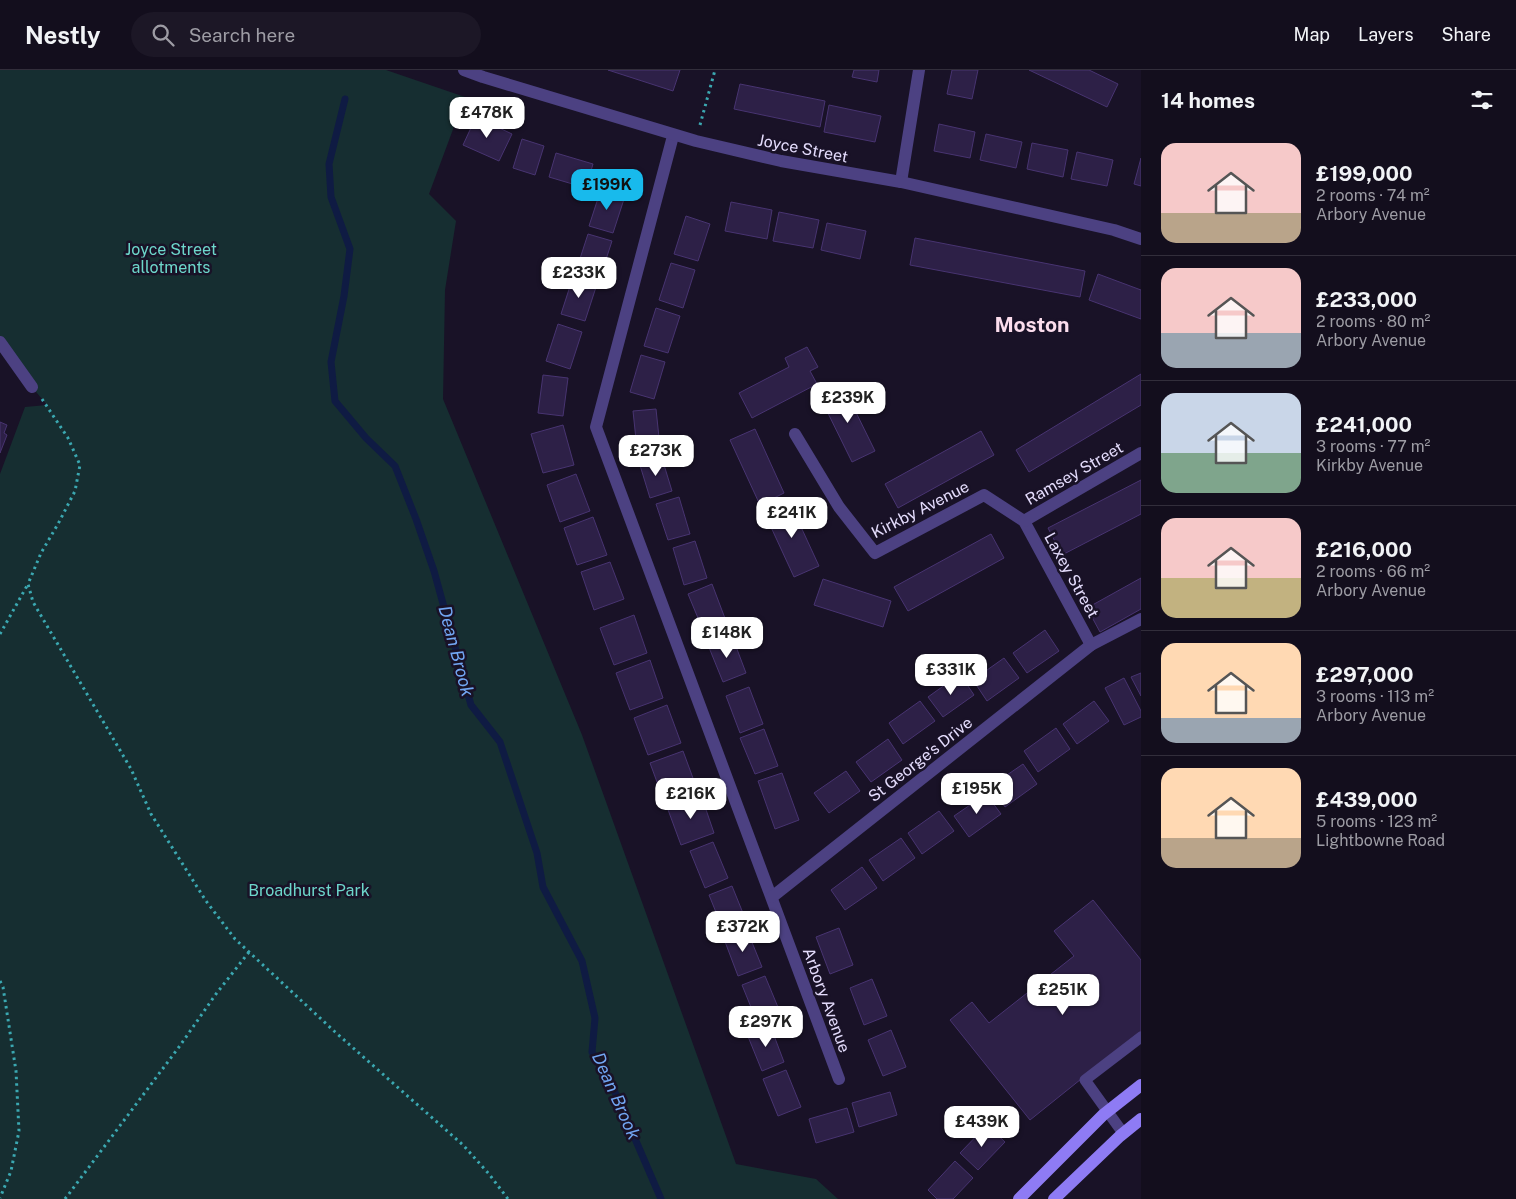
<!DOCTYPE html>
<meta charset="utf-8">
<style>
body{margin:0;font-family:"Public Sans",sans-serif;background:#1c1726;color:#f1f3f6;height:100vh;display:flex;flex-direction:column;font-size:19px;white-space:nowrap}
*{box-sizing:border-box;margin:0}
p{font-size:16px;color:#9d9ca4}
.icon{flex:none;width:28px;height:28px;fill:none;stroke:currentColor;stroke-width:2;stroke-linecap:round;stroke-linejoin:round}
.map{position:relative;flex:1;overflow:hidden}
.side{display:flex;flex-direction:column;background:#130e1d;width:375px}
.side>*{flex:none}
.price{position:absolute;translate:-50% -42px;padding:0 11px;border-radius:10px;background:#fff;color:#222;font-size:16px;line-height:32px;filter:drop-shadow(0 1px 2px #0008)}
.price::after{content:'';position:absolute;left:50%;top:30px;width:15px;height:11px;margin-left:-8px;background:inherit;clip-path:polygon(0 0,100% 0,50% 100%)}
.price.active{background:#18baec;color:#111}
ul{padding:0;list-style:none}
li{display:flex;align-items:center;gap:15px;height:125px;padding:0 20px}
li+li{border-top:1px solid #322e3b}
li span{display:grid;place-items:center;flex:none;width:140px;height:100px;border-radius:15px;color:#555}
li>.icon{margin-inline-start:auto}
span .icon{width:60px;height:60px;fill:#fffc;stroke-width:1}
li b{font-size:21px}
h2{display:flex;justify-content:space-between;align-items:center;height:60px;padding:0 20px;font-size:21px}
header{display:flex;align-items:center;gap:30px;box-sizing:border-box;height:70px;padding:0 25px;background:#130e1d;border-bottom:1px solid #322e3b}
header strong{font-size:24px}
nav{display:flex;gap:28px;margin-inline-start:auto;font-size:18px}
.search{width:350px;height:45px;background:#1c1726;display:flex;align-items:center;gap:12px;box-sizing:border-box;padding:0 18px;border-radius:28px;color:#9d9ca4;font-size:19px}
main{display:flex;flex:1;min-height:0}
.map>svg:first-child{display:block}
</style>
<header>
<strong>Nestly</strong>
<div class="search"><svg class="icon" aria-label="search" viewBox="0 0 24 24"><circle cx="10" cy="10" r="6"/><path d="M15 15l6 6"/></svg>Search here</div>
<nav><a>Map</a><a>Layers</a><a>Share</a></nav>
</header>
<main>
<div class="map">
<svg width="1141" height="1129" viewBox="0 0 1141 1129">
<rect width="100%" height="100%" fill="#191227"/>
<!-- green -->
<polygon fill="#162e31" points="0,0 386,0 465,27 429,124 456,151 445,220 443,329 582,665 736,1094 816,1109 838,1129 0,1129 0,404 25,337 47,335 32,317 0,272"/>
<g fill="none" stroke-linecap="round" stroke-linejoin="round">
<!-- stream -->
<polyline stroke="#0f1b43" stroke-width="7" points="345,29 329,94 331,127 350,179 344,226 331,292 335,331 366,368 395,396 416,449 434,501 471,635 500,672 537,783 543,817 582,891 595,948 592,982 614,1020 661,1129"/>
</g>
<!-- building -->
<g fill="#2d2047" stroke="#483471">
<polygon points="608,0 680,0 673,21"/>
<polygon points="854,0 879,0 877,12 852,7"/>
<polygon points="952,0 978,0 972,29 947,24"/>
<polygon points="1029,0 1089,0 1118,14 1107,37"/>
<polygon points="740,14 825,31 820,57 734,39"/>
<polygon points="829,35 881,46 875,72 824,62"/>
<polygon points="476,47 512,64 499,91 463,75"/>
<polygon points="939,54 975,62 970,88 934,81"/>
<polygon points="986,64 1022,72 1016,98 980,90"/>
<polygon points="522,69 544,76 535,105 513,98"/>
<polygon points="1032,73 1068,80 1063,107 1027,99"/>
<polygon points="1077,82 1113,90 1107,116 1071,109"/>
<polygon points="556,83 593,94 586,118 549,107"/>
<polygon points="1141,88 1141,116 1134,114"/>
<polygon points="601,119 625,126 613,163 589,156"/>
<polygon points="731,132 772,140 767,169 725,161"/>
<polygon points="779,142 819,150 813,178 773,171"/>
<polygon points="686,146 710,154 698,191 674,184"/>
<polygon points="827,153 866,161 860,189 821,180"/>
<polygon points="588,164 612,171 600,208 576,201"/>
<polygon points="915,168 1085,201 1080,227 910,195"/>
<polygon points="671,193 695,200 683,238 659,230"/>
<polygon points="1098,204 1141,220 1141,249 1089,230"/>
<polygon points="573,207 597,214 585,251 561,244"/>
<polygon points="656,238 680,246 668,283 644,276"/>
<polygon points="558,254 582,262 570,299 546,291"/>
<polygon points="807,277 818,297 810,301 817,314 752,348 739,323 789,297 785,288"/>
<polygon points="641,285 665,292 654,329 630,322"/>
<polygon points="1141,304 1141,335 1029,402 1016,380"/>
<polygon points="543,305 568,308 563,346 538,343"/>
<polygon points="843,316 875,381 852,392 820,327"/>
<polygon points="656,339 660,377 637,379 633,341"/>
<polygon points="0,352 7,355 4,363 7,365 0,383"/>
<polygon points="563,355 574,395 543,403 531,364"/>
<polygon points="755,359 784,423 760,435 730,370"/>
<polygon points="981,361 994,385 898,438 885,414"/>
<polygon points="661,385 672,421 650,428 639,392"/>
<polygon points="576,404 590,441 560,452 547,415"/>
<polygon points="1141,410 1141,444 1062,485 1048,458"/>
<polygon points="679,427 690,464 668,470 656,434"/>
<polygon points="789,431 819,496 794,507 764,442"/>
<polygon points="593,447 607,485 577,495 564,458"/>
<polygon points="991,464 1004,488 908,541 894,517"/>
<polygon points="695,471 707,508 684,515 673,478"/>
<polygon points="610,492 624,529 594,540 581,502"/>
<polygon points="1141,508 1141,539 1100,562 1087,538"/>
<polygon points="823,509 891,531 883,557 814,535"/>
<polygon points="712,514 726,551 703,560 688,524"/>
<polygon points="634,545 647,583 614,595 600,558"/>
<polygon points="1045,560 1059,581 1027,603 1013,583"/>
<polygon points="732,566 746,603 723,612 708,575"/>
<polygon points="1004,588 1019,608 987,631 973,610"/>
<polygon points="650,590 663,628 630,640 616,603"/>
<polygon points="1141,603 1141,626 1131,607"/>
<polygon points="960,604 974,625 943,647 928,627"/>
<polygon points="1124,608 1141,641 1141,647 1124,655 1105,618"/>
<polygon points="749,617 763,654 740,663 726,626"/>
<polygon points="920,631 935,651 903,674 889,653"/>
<polygon points="1094,631 1109,651 1077,674 1063,654"/>
<polygon points="667,635 681,673 648,685 634,648"/>
<polygon points="1056,658 1070,679 1038,702 1024,681"/>
<polygon points="764,659 778,696 755,704 740,668"/>
<polygon points="888,669 902,690 871,712 856,692"/>
<polygon points="683,681 697,719 664,731 650,693"/>
<polygon points="1023,694 1037,714 1005,737 991,716"/>
<polygon points="846,701 860,721 829,743 814,723"/>
<polygon points="782,703 799,750 775,759 758,711"/>
<polygon points="986,724 1001,744 969,767 954,746"/>
<polygon points="701,725 714,763 681,775 667,737"/>
<polygon points="939,741 954,761 922,784 908,763"/>
<polygon points="901,768 915,788 883,811 869,790"/>
<polygon points="713,772 728,808 705,818 690,781"/>
<polygon points="862,797 877,818 845,840 831,820"/>
<polygon points="732,816 747,853 724,862 709,825"/>
<polygon points="1093,830 1141,890 1141,961 1030,1050 950,950 972,932 989,953 1074,886 1054,861"/>
<polygon points="839,858 853,895 830,904 816,867"/>
<polygon points="747,860 762,897 738,906 724,869"/>
<polygon points="765,906 780,942 757,952 742,915"/>
<polygon points="872,909 887,946 864,955 850,918"/>
<polygon points="770,955 784,992 762,1001 747,964"/>
<polygon points="891,960 906,997 883,1006 868,970"/>
<polygon points="786,1000 801,1037 778,1046 763,1009"/>
<polygon points="890,1022 897,1045 859,1057 852,1033"/>
<polygon points="847,1038 854,1062 816,1073 809,1049"/>
<polygon points="987,1055 1005,1072 978,1100 960,1083"/>
<polygon points="955,1091 973,1108 953,1129 937,1129 928,1120"/>
</g>
<g fill="none" stroke-linecap="round" stroke-linejoin="round">
<!-- path -->
<g stroke="#3ba8b1" stroke-width="3" stroke-dasharray="2.5 4" stroke-linecap="butt">
<polyline points="700,55 715,0"/>
<polyline points="42,329 68,368 80,395 75,421 58,454 41,483 28,514 33,532 131,699 151,744 206,831 235,869 334,961 463,1075 489,1104 508,1129"/>
<polyline points="0,564 28,514"/>
<polyline points="0,911 3,917 16,1001 19,1061 11,1101 0,1128"/>
<polyline points="65,1129 179,977 216,924 249,882"/>
</g>
<!-- service -->
<polyline stroke="#4c4182" stroke-width="11" points="1123,1063 1085,1010 1141,967"/>
<!-- minor -->
<g stroke="#4c4182" stroke-width="12">
<polyline points="673,66 596,357 839,1009"/>
<polyline points="901,112 919,0"/>
<polyline points="0,272 32,317"/>
<polyline points="795,364 839,437 875,483 984,425 1024,451 1091,575"/>
<polyline points="1024,451 1141,383"/>
<polyline points="772,827 1091,575 1141,549"/>
</g>
<!-- tertiary -->
<polyline stroke="#4c4182" stroke-width="12" points="464,0 483,7 696,71 781,91 901,112 1114,160 1141,169"/>
<!-- secondary -->
<g stroke="#8e7bf4" stroke-width="12">
<polyline points="1019,1129 1103,1045 1141,1015"/>
<polyline points="1054,1129 1120,1066 1141,1049"/>
</g>
</g>
<g text-anchor="middle" stroke-width="5" stroke-linejoin="round" paint-order="stroke">
<!-- street labels -->
<g font-size="16" fill="#e4dcfc" stroke="#191227">
<text transform="translate(803 78) rotate(11)" y="6">Joyce Street</text>
<text transform="translate(1074 403) rotate(-30)" y="6">Ramsey Street</text>
<text transform="translate(920 439) rotate(-27)" y="6">Kirkby Avenue</text>
<text transform="translate(1072 505) rotate(61)" y="6">Laxey Street</text>
<text transform="translate(920 689) rotate(-38)" y="6">St George's Drive</text>
<text transform="translate(827 930) rotate(70)" y="6">Arbory Avenue</text>
</g>
<!-- park labels -->
<g font-size="16" fill="#6dd7cb" stroke="#191227">
<text x="171" y="185">Joyce Street<tspan x="171" dy="18">allotments</tspan></text>
<text x="309" y="826">Broadhurst Park</text>
</g>
<!-- water labels -->
<g font-size="18" font-style="italic" fill="#72a6f3" stroke="#191227">
<text transform="translate(456 581) rotate(75)" y="6">Dean Brook</text>
<text transform="translate(616 1026) rotate(66)" y="6">Dean Brook</text>
</g>
<!-- district labels -->
<g font-size="21" font-weight="bold" fill="#fcdded" stroke="#191227">
<text x="1032" y="262">Moston</text>
</g>
</g>
</svg>
<b class="price" style="left:487px;top:69px">£478K</b>
<b class="price active" style="left:607px;top:141px">£199K</b>
<b class="price" style="left:579px;top:229px">£233K</b>
<b class="price" style="left:848px;top:354px">£239K</b>
<b class="price" style="left:656px;top:407px">£273K</b>
<b class="price" style="left:792px;top:469px">£241K</b>
<b class="price" style="left:727px;top:589px">£148K</b>
<b class="price" style="left:951px;top:626px">£331K</b>
<b class="price" style="left:977px;top:745px">£195K</b>
<b class="price" style="left:691px;top:750px">£216K</b>
<b class="price" style="left:743px;top:883px">£372K</b>
<b class="price" style="left:1063px;top:946px">£251K</b>
<b class="price" style="left:766px;top:978px">£297K</b>
<b class="price" style="left:982px;top:1078px">£439K</b>
</div>
<section class="side">
<h2>14 homes<svg class="icon" aria-label="filters" viewBox="0 0 24 24"><path d="M4 7h16M4 17h16"/><circle cx="9" cy="7" r="2"/><circle cx="15" cy="17" r="2"/></svg></h2>
<ul>
<li><span style="background:linear-gradient(#f6c9c9 70%,#b9a48a 0)"><svg class="icon" aria-label="home" viewBox="0 0 24 24"><path d="M3 11l9-7 9 7M6 9v11h12V9"/></svg></span><div><b>£199,000</b><p>2 rooms · 74 m²</p><p>Arbory Avenue</p></div></li>
<li><span style="background:linear-gradient(#f6c9c9 65%,#9aa5b1 0)"><svg class="icon" aria-label="home" viewBox="0 0 24 24"><path d="M3 11l9-7 9 7M6 9v11h12V9"/></svg></span><div><b>£233,000</b><p>2 rooms · 80 m²</p><p>Arbory Avenue</p></div></li>
<li><span style="background:linear-gradient(#c9d6e8 60%,#7fa58c 0)"><svg class="icon" aria-label="home" viewBox="0 0 24 24"><path d="M3 11l9-7 9 7M6 9v11h12V9"/></svg></span><div><b>£241,000</b><p>3 rooms · 77 m²</p><p>Kirkby Avenue</p></div></li>
<li><span style="background:linear-gradient(#f6c9c9 60%,#c2b280 0)"><svg class="icon" aria-label="home" viewBox="0 0 24 24"><path d="M3 11l9-7 9 7M6 9v11h12V9"/></svg></span><div><b>£216,000</b><p>2 rooms · 66 m²</p><p>Arbory Avenue</p></div></li>
<li><span style="background:linear-gradient(#ffd9b3 75%,#9aa5b1 0)"><svg class="icon" aria-label="home" viewBox="0 0 24 24"><path d="M3 11l9-7 9 7M6 9v11h12V9"/></svg></span><div><b>£297,000</b><p>3 rooms · 113 m²</p><p>Arbory Avenue</p></div></li>
<li><span style="background:linear-gradient(#ffd9b3 70%,#b9a48a 0)"><svg class="icon" aria-label="home" viewBox="0 0 24 24"><path d="M3 11l9-7 9 7M6 9v11h12V9"/></svg></span><div><b>£439,000</b><p>5 rooms · 123 m²</p><p>Lightbowne Road</p></div></li>
</ul>
</section>
</main>
